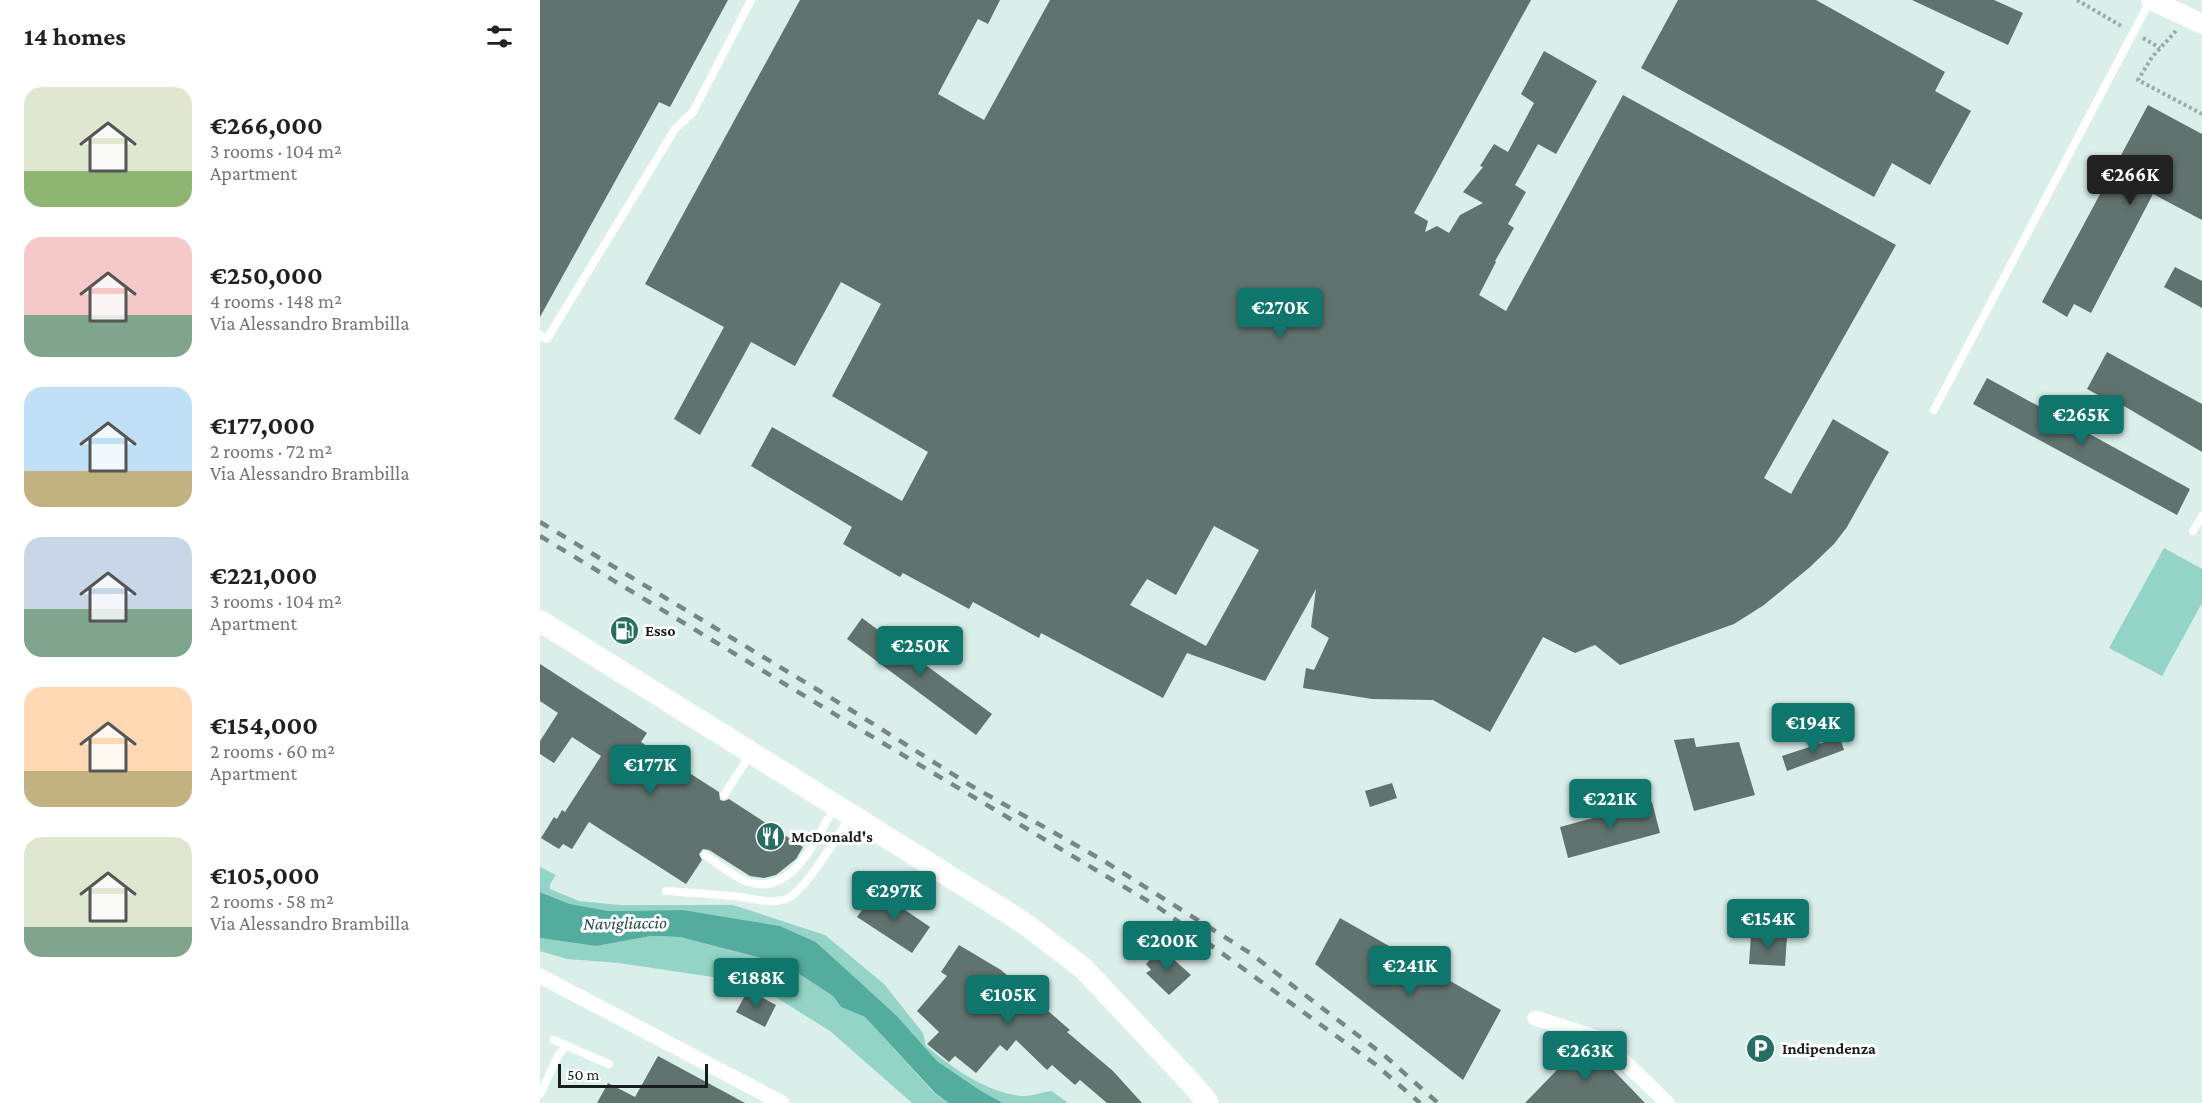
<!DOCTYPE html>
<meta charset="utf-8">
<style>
body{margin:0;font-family:"Crimson Pro",serif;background:#f2f2f2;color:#202124;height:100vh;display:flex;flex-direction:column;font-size:22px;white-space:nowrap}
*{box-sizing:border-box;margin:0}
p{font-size:20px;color:#757577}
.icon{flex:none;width:33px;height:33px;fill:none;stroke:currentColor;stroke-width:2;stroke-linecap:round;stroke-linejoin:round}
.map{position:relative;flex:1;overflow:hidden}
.panel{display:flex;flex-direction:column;background:#fff;width:540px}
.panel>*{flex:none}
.scale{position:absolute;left:18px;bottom:15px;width:150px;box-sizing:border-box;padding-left:6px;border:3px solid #171e1d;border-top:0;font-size:16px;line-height:21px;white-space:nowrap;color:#171e1d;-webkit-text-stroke:4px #fff;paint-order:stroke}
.price{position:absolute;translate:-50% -51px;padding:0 14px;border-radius:6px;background:#0f766e;color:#fff;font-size:20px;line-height:39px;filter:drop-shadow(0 2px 3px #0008)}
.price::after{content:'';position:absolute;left:50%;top:36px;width:18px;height:14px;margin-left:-9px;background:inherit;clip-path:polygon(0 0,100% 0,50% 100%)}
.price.current{background:#222;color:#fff}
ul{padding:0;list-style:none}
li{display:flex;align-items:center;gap:18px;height:150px;padding:0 24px}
li span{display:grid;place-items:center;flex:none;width:168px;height:120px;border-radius:18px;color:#555}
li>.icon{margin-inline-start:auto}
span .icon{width:72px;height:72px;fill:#fffc;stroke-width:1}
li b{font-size:26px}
h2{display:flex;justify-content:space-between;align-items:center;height:72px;padding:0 24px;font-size:26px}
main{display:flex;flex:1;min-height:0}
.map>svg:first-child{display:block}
</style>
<main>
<section class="panel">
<h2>14 homes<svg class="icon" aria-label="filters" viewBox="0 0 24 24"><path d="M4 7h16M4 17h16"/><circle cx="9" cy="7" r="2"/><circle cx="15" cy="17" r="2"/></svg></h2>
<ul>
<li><span style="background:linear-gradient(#dfe7d0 70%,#8fb573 0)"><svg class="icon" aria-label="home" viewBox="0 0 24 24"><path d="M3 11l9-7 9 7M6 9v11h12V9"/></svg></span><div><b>€266,000</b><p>3 rooms · 104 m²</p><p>Apartment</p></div></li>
<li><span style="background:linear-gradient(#f6c9c9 65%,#7fa58c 0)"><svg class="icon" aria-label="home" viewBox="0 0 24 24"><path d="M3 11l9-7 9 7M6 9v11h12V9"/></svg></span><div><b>€250,000</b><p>4 rooms · 148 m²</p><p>Via Alessandro Brambilla</p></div></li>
<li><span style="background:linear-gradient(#bfe0f5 70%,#c2b280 0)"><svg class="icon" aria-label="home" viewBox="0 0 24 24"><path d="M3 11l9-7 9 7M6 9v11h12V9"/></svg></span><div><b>€177,000</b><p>2 rooms · 72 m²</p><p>Via Alessandro Brambilla</p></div></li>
<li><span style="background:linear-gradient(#c9d6e8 60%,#7fa58c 0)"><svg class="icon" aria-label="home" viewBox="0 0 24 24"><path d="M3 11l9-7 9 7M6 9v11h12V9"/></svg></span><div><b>€221,000</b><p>3 rooms · 104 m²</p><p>Apartment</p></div></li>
<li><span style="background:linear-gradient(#ffd9b3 70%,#c2b280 0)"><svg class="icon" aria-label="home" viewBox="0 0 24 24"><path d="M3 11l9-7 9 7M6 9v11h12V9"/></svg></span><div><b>€154,000</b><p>2 rooms · 60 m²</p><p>Apartment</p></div></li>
<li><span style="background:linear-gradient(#dfe7d0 75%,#7fa58c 0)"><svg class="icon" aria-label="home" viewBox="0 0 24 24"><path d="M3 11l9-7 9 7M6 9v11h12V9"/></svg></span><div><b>€105,000</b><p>2 rooms · 58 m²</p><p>Via Alessandro Brambilla</p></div></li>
</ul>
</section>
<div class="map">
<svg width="1662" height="1103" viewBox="0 0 1662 1103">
<rect width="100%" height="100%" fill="#daeeea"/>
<!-- green -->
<g fill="#93d4c7">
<polygon points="1624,548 1662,569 1662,603 1622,676 1569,648"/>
<path d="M0 867 16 875 10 884V889L39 901 80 905H193L285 935 344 984 383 1033 386 1046C413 1068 444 1091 480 1096 489 1097 502 1092 512 1091L528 1103H463L441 1091 397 1061 357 1016 276 942 240 926 143 910 69 911 30 904 0 892Z"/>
<polygon points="111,936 140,937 244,964 293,996 301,1007 325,1017 394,1093 409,1103 372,1103 290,1031 213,983 79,963 27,959 0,951 0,938 56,946"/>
</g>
<!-- water -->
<polygon fill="#54ac9e" points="0,892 30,904 69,911 143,910 240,926 276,942 357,1016 397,1061 441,1091 463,1103 409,1103 395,1093 325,1017 301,1007 293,996 244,964 140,937 111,936 56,946 0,938"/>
<!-- building -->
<g fill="#61736f" fill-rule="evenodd">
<polygon points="0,0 188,0 130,107 119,102 0,317"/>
<path d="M260 0H460L448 24 438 19 398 94 444 120 510 0H991L874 213 888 221 885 232 897 226 909 233 920 215 943 203 923 192 943 167 940 166 954 144 968 152 994 103 981 94 1004 51 1057 81 1016 154 998 144 975 185 986 192 968 224 974 228 955 261 956 262 939 295 966 311 1083 95 1356 245 1224 478 1251 494 1293 419 1349 452 1307 527 1294 544 1270 567 1224 605 1194 624 1080 665 1055 645 1035 653 1003 637 950 732 893 700 832 699 763 688 766 668 774 670 789 638 771 627 776 589 725 681 647 653 623 698 501 633 499 638 433 602 429 609 363 573 360 577 303 544 312 527 211 466 232 427 362 501 388 452 292 396 341 304 301 282 255 366 211 342 160 435 134 419 184 327 105 284ZM674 526 719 550 666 646 590 605 607 579 636 595Z"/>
<polygon points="1138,0 1276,0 1405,72 1395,91 1431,111 1390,185 1352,163 1334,197 1101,68"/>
<polygon points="1372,0 1454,0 1483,13 1468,45"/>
<polygon points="1608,105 1662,134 1662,220 1613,194 1551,313 1534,304 1527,317 1502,302"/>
<polygon points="1635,267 1662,281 1662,308 1624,287"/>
<polygon points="1567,352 1662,404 1662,452 1584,406 1582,408 1547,389"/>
<polygon points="1447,378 1650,489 1637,515 1433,404"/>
<polygon points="322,618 452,714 436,735 307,639"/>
<polygon points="0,664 107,733 101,742 179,792 180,800 184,801 189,799 263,847 256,859 236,875 224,878 210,876 169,850 163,849 159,854 162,860 146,884 49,822 32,849 23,844 19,849 1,838 14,817 17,819 22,810 25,812 61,756 32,737 14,763 0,754 0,741 18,713 0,701"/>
<polygon points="1300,737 1304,750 1247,771 1242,756"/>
<polygon points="1154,738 1156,747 1199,742 1215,795 1154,811 1134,740"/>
<polygon points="852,783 857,798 830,807 825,791"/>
<polygon points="1112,802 1120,833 1028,858 1020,827"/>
<polygon points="336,890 390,927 372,953 317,917"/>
<polygon points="800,918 961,1010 923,1080 775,964"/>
<polygon points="1211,935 1247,937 1245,966 1209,964"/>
<polygon points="419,945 461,970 515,1017 530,1030 527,1032 573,1071 602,1103 567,1103 540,1080 535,1085 512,1065 507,1070 476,1040 467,1051 460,1045 436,1073 415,1056 409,1062 387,1044 399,1032 377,1011 407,976 401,972"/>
<polygon points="621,948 651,975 629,995 606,973 611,970 606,964"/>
<polygon points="208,990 236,1005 225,1027 196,1012"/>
<polygon points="1043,1043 1050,1046 1105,1103 985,1103"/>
<polygon points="118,1056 205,1103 57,1103 68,1083 95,1097"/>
</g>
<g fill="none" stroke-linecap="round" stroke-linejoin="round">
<!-- path -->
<g stroke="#9baba8" stroke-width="4" stroke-dasharray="3 3" stroke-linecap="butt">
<polyline points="1537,0 1583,27"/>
<polyline points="1636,31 1612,57 1598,80 1662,114"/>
<polyline points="1603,38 1620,48"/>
</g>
<!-- service -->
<g stroke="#fff" stroke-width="8">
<polyline points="0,335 7,339 135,129 153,112 211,0"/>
<polyline points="1394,410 1610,1"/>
<polyline points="1653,531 1662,516"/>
<polyline points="184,795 210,755"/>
<path d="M165 855C177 863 195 878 208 882 253 897 276 838 294 808"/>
<path d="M126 891C151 893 176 894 200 897 215 899 231 904 246 899 264 893 299 834 310 816"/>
<polyline points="14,1040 27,1046"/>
<polyline points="0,1094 19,1054 27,1046 69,1064"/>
</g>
<!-- minor -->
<g stroke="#fff" stroke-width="15">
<polyline points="0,976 242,1103"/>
<polyline points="995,1018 1061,1039 1127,1103"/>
</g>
<!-- tertiary -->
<polyline stroke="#fff" stroke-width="20" points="1611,0 1662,24"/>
<!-- secondary -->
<polyline stroke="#fff" stroke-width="22" points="0,621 481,921 543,968 653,1085 668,1103"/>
<!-- rail -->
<g stroke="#798784" stroke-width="4.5" stroke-dasharray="10 10" stroke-linecap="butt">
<polyline points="0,522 311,710 430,785 564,861 710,953 845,1056 898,1103"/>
<polyline points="0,536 306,721 618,907 835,1064 880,1103"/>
</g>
</g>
<!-- icons -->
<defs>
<symbol id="fuel-disc" viewBox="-11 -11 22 22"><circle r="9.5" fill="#276e63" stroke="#fff"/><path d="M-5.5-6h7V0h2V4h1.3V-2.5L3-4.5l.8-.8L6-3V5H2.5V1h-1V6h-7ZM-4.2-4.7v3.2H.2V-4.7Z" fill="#fff"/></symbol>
<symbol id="restaurant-disc" viewBox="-11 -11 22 22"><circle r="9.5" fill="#276e63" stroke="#fff"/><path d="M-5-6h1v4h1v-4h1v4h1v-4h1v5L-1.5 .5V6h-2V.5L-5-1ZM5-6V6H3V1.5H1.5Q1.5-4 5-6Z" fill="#fff"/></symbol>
<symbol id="parking-disc" viewBox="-11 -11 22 22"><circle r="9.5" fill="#276e63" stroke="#fff"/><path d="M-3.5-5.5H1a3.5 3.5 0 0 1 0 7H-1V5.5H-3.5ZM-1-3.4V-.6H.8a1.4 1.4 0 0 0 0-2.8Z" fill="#fff"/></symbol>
</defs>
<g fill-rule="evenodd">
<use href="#fuel-disc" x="68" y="614" width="33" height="33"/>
<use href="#restaurant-disc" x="214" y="820" width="33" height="33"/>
<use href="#parking-disc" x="1204" y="1032" width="33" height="33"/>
</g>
<g text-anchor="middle" stroke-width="6" stroke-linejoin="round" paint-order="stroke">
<!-- poi labels -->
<g font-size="16" font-weight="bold" fill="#171e1d" stroke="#fff" text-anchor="start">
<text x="105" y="636">Esso</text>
<text x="251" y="842">McDonald's</text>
<text x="1242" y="1054">Indipendenza</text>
</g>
<!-- water labels -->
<g font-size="18" font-style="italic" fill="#234c45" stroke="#fff">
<text transform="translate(85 923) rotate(-1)" y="6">Navigliaccio</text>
</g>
</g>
</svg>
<div class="scale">50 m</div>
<b class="price current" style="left:1590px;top:206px">€266K</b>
<b class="price" style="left:740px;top:339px">€270K</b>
<b class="price" style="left:1541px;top:446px">€265K</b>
<b class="price" style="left:380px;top:677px">€250K</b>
<b class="price" style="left:1273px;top:754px">€194K</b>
<b class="price" style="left:110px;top:796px">€177K</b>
<b class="price" style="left:1070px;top:830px">€221K</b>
<b class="price" style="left:354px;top:922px">€297K</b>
<b class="price" style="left:1228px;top:950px">€154K</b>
<b class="price" style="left:627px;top:972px">€200K</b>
<b class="price" style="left:870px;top:997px">€241K</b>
<b class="price" style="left:216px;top:1009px">€188K</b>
<b class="price" style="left:468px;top:1026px">€105K</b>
<b class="price" style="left:1045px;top:1082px">€263K</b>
</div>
</main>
